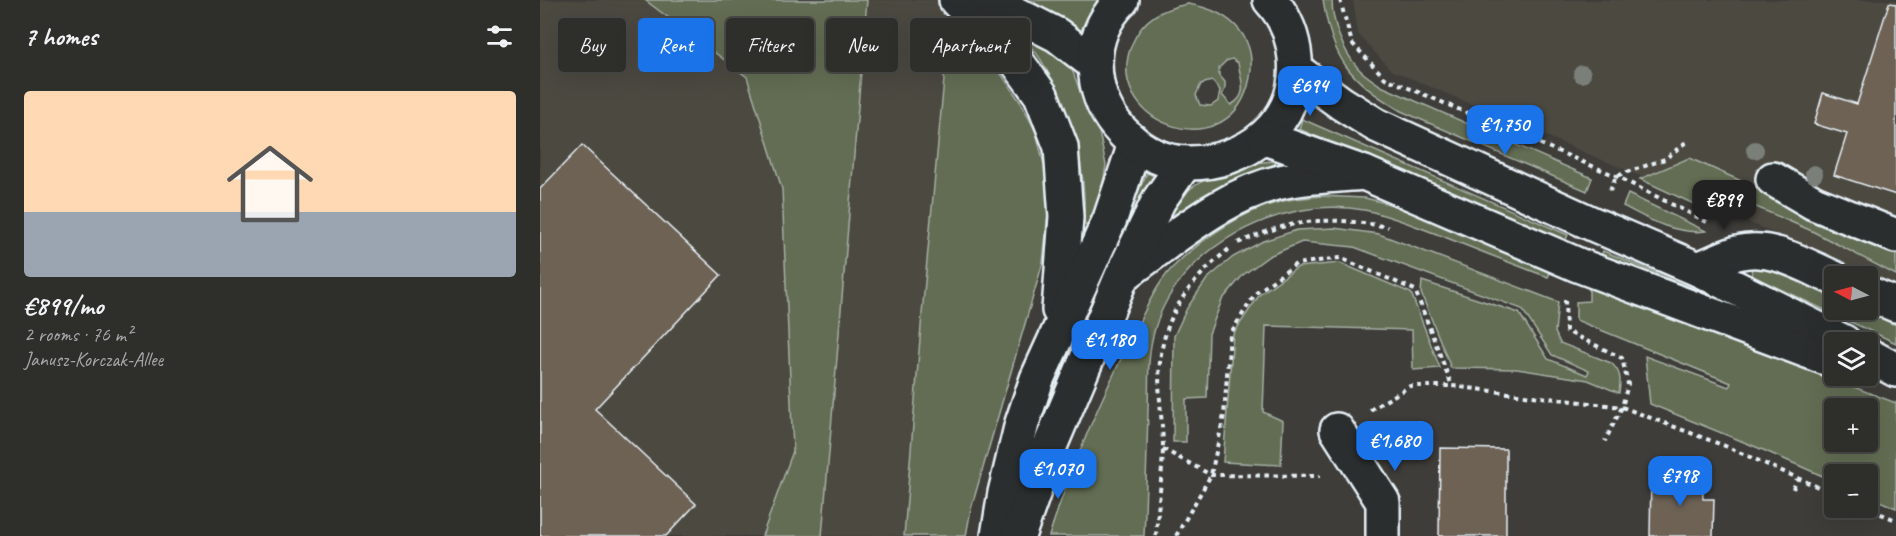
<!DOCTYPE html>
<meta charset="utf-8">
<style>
body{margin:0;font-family:Caveat,sans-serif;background:#3a3a37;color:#f1f3f6;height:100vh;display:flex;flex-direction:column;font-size:22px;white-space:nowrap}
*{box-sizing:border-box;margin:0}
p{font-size:20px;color:#a7a8a9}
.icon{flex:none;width:33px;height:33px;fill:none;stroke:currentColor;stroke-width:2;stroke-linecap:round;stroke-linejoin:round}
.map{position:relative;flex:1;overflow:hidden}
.drawer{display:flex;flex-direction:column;background:#2e2e2b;width:540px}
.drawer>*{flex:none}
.top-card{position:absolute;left:18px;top:18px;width:570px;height:54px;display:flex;gap:12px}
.needle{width:39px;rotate:276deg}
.buttons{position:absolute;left:1284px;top:266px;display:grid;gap:12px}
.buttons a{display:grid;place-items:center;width:54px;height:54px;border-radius:6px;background:#2e2e2b;box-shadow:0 6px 24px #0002,0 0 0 2px #494a47;font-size:30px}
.price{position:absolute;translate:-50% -51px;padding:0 14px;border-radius:12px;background:#1a73e8;color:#fff;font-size:20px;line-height:39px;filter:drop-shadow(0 2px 3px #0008)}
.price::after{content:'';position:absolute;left:50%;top:36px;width:18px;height:14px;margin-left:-9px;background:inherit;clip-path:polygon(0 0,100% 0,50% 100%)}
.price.current{background:#222;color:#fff}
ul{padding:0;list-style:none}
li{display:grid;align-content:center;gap:12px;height:318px;padding:0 24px}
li+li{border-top:2px solid #494a47}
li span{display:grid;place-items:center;height:186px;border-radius:6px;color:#555}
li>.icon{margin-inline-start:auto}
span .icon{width:108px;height:108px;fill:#fffc;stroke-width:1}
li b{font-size:26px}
h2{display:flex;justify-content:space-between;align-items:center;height:72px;padding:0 24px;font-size:26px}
.pill{padding:0 21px;border-radius:6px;background:#2e2e2b;box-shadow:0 6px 24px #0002,0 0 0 2px #494a47;font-size:21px;line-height:54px}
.pill.current{background:#1a73e8;color:#fff}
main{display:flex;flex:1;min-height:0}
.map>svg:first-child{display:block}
</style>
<main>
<section class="drawer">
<h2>7 homes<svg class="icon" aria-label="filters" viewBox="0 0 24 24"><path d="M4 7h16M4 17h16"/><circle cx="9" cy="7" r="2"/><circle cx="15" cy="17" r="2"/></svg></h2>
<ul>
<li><span style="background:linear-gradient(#ffd9b3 65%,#9aa5b1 0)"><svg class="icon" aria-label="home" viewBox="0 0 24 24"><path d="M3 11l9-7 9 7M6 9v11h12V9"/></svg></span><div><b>€899/mo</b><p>2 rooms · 76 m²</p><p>Janusz-Korczak-Allee</p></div></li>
</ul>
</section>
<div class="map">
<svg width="1356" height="536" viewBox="0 0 1356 536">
<rect width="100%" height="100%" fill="#3e3d39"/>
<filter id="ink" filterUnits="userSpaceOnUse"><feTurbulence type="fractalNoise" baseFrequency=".0167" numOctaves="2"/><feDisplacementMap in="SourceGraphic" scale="12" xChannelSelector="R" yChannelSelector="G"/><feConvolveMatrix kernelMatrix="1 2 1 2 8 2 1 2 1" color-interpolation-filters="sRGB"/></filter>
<g filter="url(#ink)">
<!-- built -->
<g fill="#4c4841">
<polygon points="0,0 105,0 207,77 242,189 253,451 222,536 0,536"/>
<polygon points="327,0 412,0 382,314 364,536 282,536"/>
<polygon points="813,0 1356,0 1356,285 851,70 818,34"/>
</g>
<!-- green -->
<g fill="#636d53" stroke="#a6afa6" stroke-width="1.5" fill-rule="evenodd">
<polygon points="105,0 327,0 282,536 222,536 253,451 242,189 207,77"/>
<polygon points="478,0 562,0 545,30 542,31"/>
<path d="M783 0H792C792 23 803 51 818 68 824 75 833 80 841 86L1052 178 1047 191 861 111C809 80 792 59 783 0Z"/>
<path d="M648 4C692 11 721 39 708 86 684 168 560 121 592 44 603 18 621 9 648 4ZM692 59 698 63C701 81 709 95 691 105L682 95 685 89V82L679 75V68L686 61ZM672 81 680 90 678 101 671 106 660 105 656 95 661 84Z"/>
<polygon points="409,26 435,44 455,65 481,103 496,132 506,173 508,212 503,262 431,509 426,536 364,536 382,314"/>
<path d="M477 32 518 53 533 72 548 113 559 132 566 165 561 195 548 226 545 225 544 222C547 165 531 109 501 60 495 49 484 41 477 32Z"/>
<polygon points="762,119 1028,235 1024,244 759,129"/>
<polygon points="1149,158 1356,249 1356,275 1272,231 1214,206 1193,208 1173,213 1100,179"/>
<path d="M733 161 736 164 732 166 700 176 661 197 622 225C635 184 694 163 733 161Z"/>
<polygon points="607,173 615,176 543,326 511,401 487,475 483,476 505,396 537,323"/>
<path d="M1088 194 1166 231C1136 235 1109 220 1083 206Z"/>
<path d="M780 196 825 198 870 209 1012 269 1008 277C973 264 937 250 902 236 877 227 850 215 824 210 740 194 633 249 613 336 607 359 609 385 608 409 607 451 606 494 604 536H509C531 467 560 400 593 335 604 313 615 286 632 268 661 239 703 210 744 201 755 198 768 198 780 196Z"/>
<path d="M794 228 839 234 1018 302 1015 332 1020 343 1071 363C1081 371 1081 380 1079 393L1048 380 977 369 911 368 881 293 882 281 979 313 1008 359 1047 375 1049 371 1012 355 982 309 814 247 762 242 729 256 703 275 682 300 669 334 667 398 646 399V442H633L634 336 647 308 667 279 693 257 723 241 757 230Z"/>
<polygon points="1063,251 1279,340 1059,260"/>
<polygon points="800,263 871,293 900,368 873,370 872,330 726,326 723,412 743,421 741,465 683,462 693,334 720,294 758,267"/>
<polygon points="1216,264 1241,272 1294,297 1294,309 1320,309 1356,325 1356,343 1212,276 1211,267"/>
<path d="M1049 285 1107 309 1356 403V508L1328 496V474H1294V481L1221 449 1110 404 1105 356 1189 387 1191 383 1036 320V302L1049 301ZM1294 408H1328V441H1294Z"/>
</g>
<!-- building -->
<g fill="#6e6254" stroke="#e8f1f8" stroke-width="1.5">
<polygon points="1349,3 1356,4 1356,195 1294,175 1307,134 1274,124 1283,93 1317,104"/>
<polygon points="42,145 181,275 55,409 156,504 126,536 0,536 0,189"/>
<polygon points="900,448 966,449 966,536 899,536"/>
<polygon points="1111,475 1162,476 1163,499 1174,499 1173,536 1110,536"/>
</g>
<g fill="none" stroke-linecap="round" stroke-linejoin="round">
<defs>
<g id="minor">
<polyline points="416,0 475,59 501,95 521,147 526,217 519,310"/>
<polyline points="1233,179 1274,203 1356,236"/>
<path d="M1158 269C1171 264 1184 257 1197 253 1231 244 1264 265 1294 278"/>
<path d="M586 273C636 237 687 191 750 180 774 176 800 175 824 173"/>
<polyline points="1328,293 1356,305"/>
<polyline points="797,430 843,502 843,536"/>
<polyline points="458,536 465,493 482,423 497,379 570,219 595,144"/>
<polyline points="478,536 510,446 582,276 619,200 645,163"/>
</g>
<g id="major">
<polyline points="448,0 517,35 553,63"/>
<path d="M582 0C559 23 551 51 557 83 564 123 603 161 645 163 707 165 761 122 755 58 753 36 745 16 730 0"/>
<polyline points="756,70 801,103 836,125 1055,225 1158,269 1304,342"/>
<polyline points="725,138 824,173 1038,265 1294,361"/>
<polyline points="1328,355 1356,370"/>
</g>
</defs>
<!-- minor casing -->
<use href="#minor" stroke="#e8f1f8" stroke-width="38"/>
<!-- major casing -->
<use href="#major" stroke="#e8f1f8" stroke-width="38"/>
<!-- path -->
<g stroke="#e8f1f8" stroke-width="4" stroke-dasharray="4.5 4.5" stroke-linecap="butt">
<polyline points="800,0 812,43 845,78 1076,176 1169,223"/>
<polyline points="1070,191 1076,176 1125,159 1146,142"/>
<path d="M698 243C755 218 787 216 848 227"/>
<polyline points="1025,300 1026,331 1082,358 1088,384 1082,407 1065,441"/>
<polyline points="830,410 870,386 912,386"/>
<polyline points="623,449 671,475 780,476"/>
<polyline points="1253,489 1257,479"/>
<polyline points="1324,507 1356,520"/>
<path d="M616 536C618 507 622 478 623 449 623 421 617 391 620 362 625 312 652 279 689 249"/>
<polyline points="636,536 671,475 684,415 690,334 716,293 756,264 800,258 875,290 912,386 1082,407 1185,446 1294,494"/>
</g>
<!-- minor -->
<use href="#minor" stroke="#2a2d2e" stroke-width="33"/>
<!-- major -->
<use href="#major" stroke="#2a2d2e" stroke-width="33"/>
</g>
<!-- trees -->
<g fill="#7a8079">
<circle cx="1042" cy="74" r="9"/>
<circle cx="1215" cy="150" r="9"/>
<circle cx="1274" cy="174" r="9"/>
</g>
</g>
</svg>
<div class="buttons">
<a><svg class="needle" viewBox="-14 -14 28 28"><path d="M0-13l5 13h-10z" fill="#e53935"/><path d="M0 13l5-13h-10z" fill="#a7a8a9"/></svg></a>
<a><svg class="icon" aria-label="layers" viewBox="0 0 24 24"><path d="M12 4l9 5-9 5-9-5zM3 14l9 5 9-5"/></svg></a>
<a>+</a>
<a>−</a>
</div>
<b class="price" style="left:770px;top:117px">€694</b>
<b class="price" style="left:965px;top:156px">€1,750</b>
<b class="price current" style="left:1184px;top:231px">€899</b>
<b class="price" style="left:570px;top:371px">€1,180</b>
<b class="price" style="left:855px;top:472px">€1,680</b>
<b class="price" style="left:518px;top:500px">€1,070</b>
<b class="price" style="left:1140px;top:507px">€798</b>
<div class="top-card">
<a class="pill">Buy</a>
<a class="pill current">Rent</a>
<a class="pill">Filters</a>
<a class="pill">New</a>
<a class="pill">Apartment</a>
</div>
</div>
</main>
